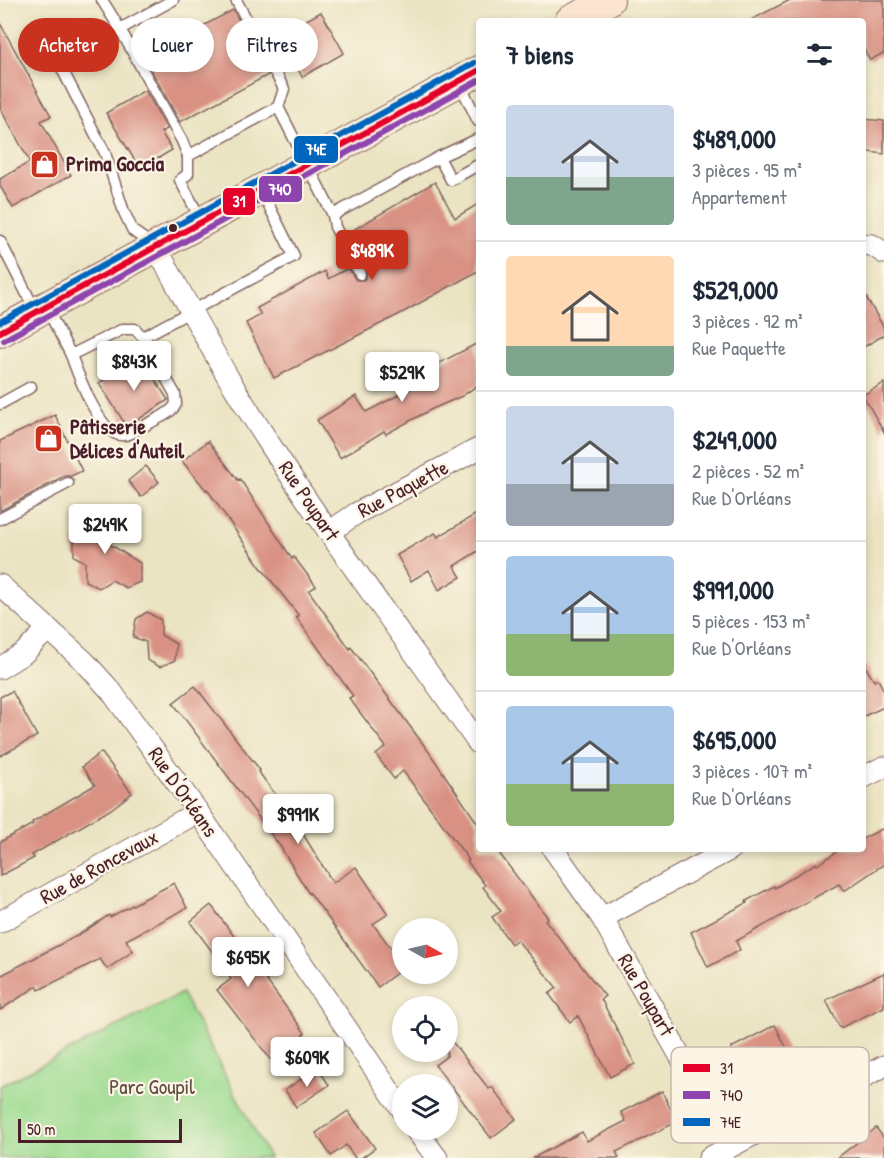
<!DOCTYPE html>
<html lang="fr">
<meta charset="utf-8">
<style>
body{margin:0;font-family:"Patrick Hand",sans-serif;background:#f2f2f3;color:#1f2937;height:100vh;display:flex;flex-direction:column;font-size:22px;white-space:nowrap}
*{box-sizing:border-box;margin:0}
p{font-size:20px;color:#747a83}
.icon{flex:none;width:33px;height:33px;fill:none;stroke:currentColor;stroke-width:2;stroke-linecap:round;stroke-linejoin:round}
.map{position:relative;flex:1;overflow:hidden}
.side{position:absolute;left:476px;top:18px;width:390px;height:834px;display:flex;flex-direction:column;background:#fff;border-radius:6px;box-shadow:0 3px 9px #0003}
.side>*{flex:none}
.hud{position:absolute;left:18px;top:18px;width:368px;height:54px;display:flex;gap:12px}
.needle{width:39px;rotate:98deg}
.fabs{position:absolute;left:392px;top:918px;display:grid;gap:12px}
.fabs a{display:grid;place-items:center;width:66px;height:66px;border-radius:50%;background:#fff;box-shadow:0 3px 9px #0003;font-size:30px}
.scale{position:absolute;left:18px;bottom:15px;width:164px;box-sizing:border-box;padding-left:6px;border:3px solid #4a1f2b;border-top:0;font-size:16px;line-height:21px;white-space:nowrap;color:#4a1f2b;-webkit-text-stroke:4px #fcf5e5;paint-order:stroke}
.price{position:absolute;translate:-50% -51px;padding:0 14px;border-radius:6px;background:#fff;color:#222;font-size:20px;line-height:39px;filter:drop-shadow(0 2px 3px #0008)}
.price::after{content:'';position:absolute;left:50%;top:36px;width:18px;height:14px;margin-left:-9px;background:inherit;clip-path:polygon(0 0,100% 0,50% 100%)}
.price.active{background:#c8321e;color:#fff}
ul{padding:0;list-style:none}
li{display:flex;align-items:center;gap:18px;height:150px;padding:0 30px}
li+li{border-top:2px solid #e0e1e3}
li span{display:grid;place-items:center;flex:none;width:168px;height:120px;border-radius:6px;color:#555}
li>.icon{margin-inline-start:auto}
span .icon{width:72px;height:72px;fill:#fffc;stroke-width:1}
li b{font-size:26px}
h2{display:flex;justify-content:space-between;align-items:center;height:72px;padding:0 30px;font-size:26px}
.tag{padding:0 21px;border-radius:27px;background:#fff;box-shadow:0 3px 9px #0003;font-size:21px;line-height:54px}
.tag.active{background:#c8321e;color:#fff}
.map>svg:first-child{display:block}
</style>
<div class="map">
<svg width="884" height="1158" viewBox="0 0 884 1158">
<rect width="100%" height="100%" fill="#fcf5e5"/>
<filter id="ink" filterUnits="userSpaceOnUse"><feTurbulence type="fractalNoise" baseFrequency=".0167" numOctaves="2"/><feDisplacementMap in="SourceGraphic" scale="12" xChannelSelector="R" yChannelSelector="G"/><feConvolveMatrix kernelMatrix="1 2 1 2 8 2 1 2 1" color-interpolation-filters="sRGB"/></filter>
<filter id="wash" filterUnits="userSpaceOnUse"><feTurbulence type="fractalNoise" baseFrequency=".008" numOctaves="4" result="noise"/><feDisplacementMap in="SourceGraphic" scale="24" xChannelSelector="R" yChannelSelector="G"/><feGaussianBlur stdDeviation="1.35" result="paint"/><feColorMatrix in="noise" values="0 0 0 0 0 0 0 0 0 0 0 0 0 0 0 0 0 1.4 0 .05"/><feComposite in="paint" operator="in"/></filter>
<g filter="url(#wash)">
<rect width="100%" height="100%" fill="#ebe4c3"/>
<!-- green -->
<polygon fill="#9ddb91" stroke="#747d5e" stroke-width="1.5" points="182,993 269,1158 0,1158 0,1086"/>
<g id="blocks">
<!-- building -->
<g fill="#d99183">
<polygon points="790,0 884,0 884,53 870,60 862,46 862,21 749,21"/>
<polygon points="233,10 268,75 180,122 144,57"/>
<polygon points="321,12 344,53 302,77 294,61 281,68 267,42"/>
<polygon points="0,23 51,116 41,121 71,175 13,208 0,186 0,179 30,162 0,108"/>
<polygon points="145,90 167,129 161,132 172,150 140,169 106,113"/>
<polygon points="862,119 884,121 884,154 862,151"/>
<polygon points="435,182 455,218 478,204 478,271 398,315 274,378 246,323 261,315 257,308 325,271 328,279 348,268 356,280 364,280 367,274 362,261 368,258 353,230"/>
<polygon points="862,290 884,328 884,335 862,348"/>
<polygon points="478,343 478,385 462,396 430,410 386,434 384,431 340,458 317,420 356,396 366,412 418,385 414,376"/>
<polygon points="140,356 168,400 127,427 99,383"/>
<polygon points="884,383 884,432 863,395"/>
<polygon points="55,415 82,471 71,476 64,476 0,511 0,441"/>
<polygon points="208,441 238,480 240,479 292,559 294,557 316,586 309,591 350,649 351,647 429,752 478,824 478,849 496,849 548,918 545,920 605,996 601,999 635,1064 610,1077 578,1016 570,1022 549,994 557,988 517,940 511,944 492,917 501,911 483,887 485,885 467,861 469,860 403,771 394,779 376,755 386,747 349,698 353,696 296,617 299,616 259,565 207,489 206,490 182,461"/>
<polygon points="146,466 159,482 141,497 128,481"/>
<polygon points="101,509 113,519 111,545 140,563 140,582 126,588 112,580 99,588 85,581 85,562 74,556 74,542 85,534 86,519"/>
<polygon points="478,513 478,551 454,566 461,577 439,590 429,570 411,581 397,555 435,533 438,537"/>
<polygon points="147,612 161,620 161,635 176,644 175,660 160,667 147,660 146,642 133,637 136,619"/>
<polygon points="862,661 874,681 878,679 884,691 884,707 862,717"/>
<polygon points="195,686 260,770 258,771 295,821 333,883 356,867 388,914 373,924 402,963 402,969 378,987 310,893 309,894 280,846 173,703"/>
<polygon points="12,691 37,736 0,756 0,697"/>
<polygon points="101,752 132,793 110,810 32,855 34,858 0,876 0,842 33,824 32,822 95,785 82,767"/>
<polygon points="884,828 884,864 844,891 839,884 736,941 740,950 708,967 691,932 747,903 746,901 774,886 775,888 816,863 817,865 841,849 862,849 862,839"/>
<polygon points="174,883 187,908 126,940 133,951 107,969 100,959 39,990 37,986 0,1010 0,976 80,934 109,915 110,917"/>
<polygon points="211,905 305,1033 271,1060 217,990 231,979 222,967 223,966 190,922"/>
<polygon points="884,973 884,1007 840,1028 826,1000"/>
<polygon points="775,1025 792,1059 742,1085 731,1065 738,1061 731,1048"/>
<polygon points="447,1035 489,1089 492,1087 516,1119 491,1138 435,1065 447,1056"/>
<polygon points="318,1068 329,1085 296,1107 285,1090"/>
<polygon points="662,1091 677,1122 616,1152 619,1158 533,1158 582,1132 587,1141 626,1121 621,1112"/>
<polygon points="348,1111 375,1148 361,1158 355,1158 346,1145 331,1156 316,1133"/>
<polygon points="876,1128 884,1138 884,1158 837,1158"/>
</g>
</g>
</g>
<g filter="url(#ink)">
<use href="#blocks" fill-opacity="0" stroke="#826460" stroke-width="1.5"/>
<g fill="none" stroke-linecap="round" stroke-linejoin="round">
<defs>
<g id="service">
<polyline points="102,0 120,29 60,65 105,153 124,212 133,231 154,246"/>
<polyline points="173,0 120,29 182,141 188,156"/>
<polyline points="236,0 284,89 278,107"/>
<polyline points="459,82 478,121"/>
<polyline points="439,157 451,180 478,165"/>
<polyline points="333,215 335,227 360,274"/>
<polyline points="201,220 180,180 188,174 188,156 278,107 333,215 439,157 478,139"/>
<polyline points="0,241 36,312"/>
<polyline points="46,307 71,355 123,329 135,329 143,337 294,256 261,190"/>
<path d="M71 355C77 372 100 435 121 435 130 436 138 429 146 425 156 419 171 414 176 404L175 394 143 337"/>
<polyline points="0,404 31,387"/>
<polyline points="0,519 68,483"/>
</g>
<g id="minor">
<polyline points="862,244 872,245 884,253"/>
<path d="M156 247C180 291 204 336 229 379 305 505 394 623 478 743"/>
<polyline points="329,532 357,513 478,449"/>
<polyline points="0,585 84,661 111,691 198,812 402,1109"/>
<polyline points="0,668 24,653 48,629"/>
<polyline points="862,778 884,767"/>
<polyline points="553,849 602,918 731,1146"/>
<polyline points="602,918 731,849"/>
<polyline points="0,922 198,812"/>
<polyline points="416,1130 437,1158"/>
<polyline points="709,1158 884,1066"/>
</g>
<g id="secondary">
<polyline points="570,21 609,0"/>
<polyline points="0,332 478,71"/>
</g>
</defs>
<!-- service casing -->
<use href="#service" stroke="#826460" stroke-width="13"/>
<!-- minor casing -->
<use href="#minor" stroke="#826460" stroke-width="23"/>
<!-- secondary casing -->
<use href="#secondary" stroke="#826460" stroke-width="32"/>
<!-- service -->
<use href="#service" stroke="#fff" stroke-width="10"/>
<!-- minor -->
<use href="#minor" stroke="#fff" stroke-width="21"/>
<!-- secondary -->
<use href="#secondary" stroke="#fce5d0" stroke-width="30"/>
<defs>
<polyline id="bus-1" points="0,332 478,71"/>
<polyline id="bus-2" points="4,340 478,81"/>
<polyline id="bus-3" points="0,322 474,63"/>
</defs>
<!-- bus-1 casing -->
<use href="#bus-1" stroke="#fcf5e5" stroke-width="10"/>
<!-- bus-2 casing -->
<use href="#bus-2" stroke="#fcf5e5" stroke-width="10"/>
<!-- bus-3 casing -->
<use href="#bus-3" stroke="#fcf5e5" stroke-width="10"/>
<!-- bus-1 -->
<use href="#bus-1" stroke="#e4002b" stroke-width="6"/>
<!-- bus-2 -->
<use href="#bus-2" stroke="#8e44ad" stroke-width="6"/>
<!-- bus-3 -->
<use href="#bus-3" stroke="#0065bd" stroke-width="6"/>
</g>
</g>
<!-- icons -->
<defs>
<symbol id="shop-square" viewBox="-11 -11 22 22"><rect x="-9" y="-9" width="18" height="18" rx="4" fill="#c8321e" stroke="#fcf5e5"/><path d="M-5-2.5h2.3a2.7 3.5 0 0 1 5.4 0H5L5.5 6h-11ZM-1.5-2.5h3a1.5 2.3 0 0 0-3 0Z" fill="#fff"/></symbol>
</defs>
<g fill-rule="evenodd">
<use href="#shop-square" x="28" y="148" width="33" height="33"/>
<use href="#shop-square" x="32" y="422" width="33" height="33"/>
</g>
<!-- markers -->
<circle fill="#4a1f2b" stroke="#fcf5e5" stroke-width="2" cx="173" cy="228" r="5"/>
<g text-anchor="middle" stroke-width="4.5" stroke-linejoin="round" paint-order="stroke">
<!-- poi labels -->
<g font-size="21" font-weight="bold" fill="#4a1f2b" stroke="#fcf5e5" text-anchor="start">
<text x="66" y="171">Prima Goccia</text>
<text x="70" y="434">Pâtisserie<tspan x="70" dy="24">Délices d'Auteil</tspan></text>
</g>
<!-- street labels -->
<g font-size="21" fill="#4a1f2b" stroke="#fcf5e5">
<text transform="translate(403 489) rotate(-28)" y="7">Rue Paquette</text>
<text transform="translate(309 501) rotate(56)" y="7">Rue Poupart</text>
<text transform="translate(183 792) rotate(55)" y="7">Rue D'Orléans</text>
<text transform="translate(99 867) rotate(-29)" y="7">Rue de Roncevaux</text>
<text transform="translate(646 995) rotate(60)" y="7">Rue Poupart</text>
</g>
<!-- park labels -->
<g font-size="21" fill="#5f4e44" stroke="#fcf5e5">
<text x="152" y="1094">Parc Goupil</text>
</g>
</g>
<!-- legend -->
<rect x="671" y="1047" width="198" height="96" rx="9" fill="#fcf5e5" stroke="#c7b5ad" stroke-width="1.5"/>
<rect x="683" y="1064" width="27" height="8" fill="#e4002b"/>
<rect x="683" y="1091" width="27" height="8" fill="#8e44ad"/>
<rect x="683" y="1118" width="27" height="8" fill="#0065bd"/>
<g font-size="16" fill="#4a1f2b">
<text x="720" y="1074">31</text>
<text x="720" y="1101">74O</text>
<text x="720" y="1128">74E</text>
</g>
<g stroke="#fcf5e5" stroke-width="2">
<rect x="293" y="135" width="46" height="29" rx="6" fill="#0065bd"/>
<rect x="258" y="175" width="45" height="28" rx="6" fill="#8e44ad"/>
<rect x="222" y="187" width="34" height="29" rx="6" fill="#e4002b"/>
</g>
<g font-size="16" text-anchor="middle" font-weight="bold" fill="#fff">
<text x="316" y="155">74E</text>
<text x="280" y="195">74O</text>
<text x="239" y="207">31</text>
</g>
</svg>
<div class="fabs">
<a><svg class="needle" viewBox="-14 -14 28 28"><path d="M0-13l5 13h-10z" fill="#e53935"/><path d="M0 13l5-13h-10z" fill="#747a83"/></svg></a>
<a><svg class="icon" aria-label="locate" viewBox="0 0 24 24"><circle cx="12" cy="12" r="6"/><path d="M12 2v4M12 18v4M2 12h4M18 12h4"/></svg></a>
<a><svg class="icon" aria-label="layers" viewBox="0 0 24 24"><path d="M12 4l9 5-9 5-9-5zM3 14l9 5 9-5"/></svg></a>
</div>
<div class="scale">50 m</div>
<b class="price active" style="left:372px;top:281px">$489K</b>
<b class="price" style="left:134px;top:392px">$843K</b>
<b class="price" style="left:402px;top:403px">$529K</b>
<b class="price" style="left:105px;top:555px">$249K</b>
<b class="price" style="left:298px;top:845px">$991K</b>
<b class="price" style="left:248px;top:988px">$695K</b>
<b class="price" style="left:307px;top:1088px">$609K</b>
<div class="hud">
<a class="tag active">Acheter</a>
<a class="tag">Louer</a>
<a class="tag">Filtres</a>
</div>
<section class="side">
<h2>7 biens<svg class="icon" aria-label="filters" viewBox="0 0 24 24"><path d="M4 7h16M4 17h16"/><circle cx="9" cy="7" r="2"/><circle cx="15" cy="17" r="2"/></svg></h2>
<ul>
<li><span style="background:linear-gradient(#c9d6e8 60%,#7fa58c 0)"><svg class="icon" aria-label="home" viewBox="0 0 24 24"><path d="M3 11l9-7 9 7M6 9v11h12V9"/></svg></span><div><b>$489,000</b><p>3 pièces · 95 m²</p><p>Appartement</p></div></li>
<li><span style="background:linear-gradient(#ffd9b3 75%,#7fa58c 0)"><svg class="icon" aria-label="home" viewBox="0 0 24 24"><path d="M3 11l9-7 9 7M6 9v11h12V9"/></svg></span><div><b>$529,000</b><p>3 pièces · 92 m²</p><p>Rue Paquette</p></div></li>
<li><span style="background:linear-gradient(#c9d6e8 65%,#9aa5b1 0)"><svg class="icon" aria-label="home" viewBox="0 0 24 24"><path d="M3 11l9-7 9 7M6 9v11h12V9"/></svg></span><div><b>$249,000</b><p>2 pièces · 52 m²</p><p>Rue D'Orléans</p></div></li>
<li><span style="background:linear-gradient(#a9c7e8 65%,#8fb573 0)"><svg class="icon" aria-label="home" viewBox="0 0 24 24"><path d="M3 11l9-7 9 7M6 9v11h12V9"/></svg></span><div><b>$991,000</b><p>5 pièces · 153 m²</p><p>Rue D'Orléans</p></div></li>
<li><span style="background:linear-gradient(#a9c7e8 65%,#8fb573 0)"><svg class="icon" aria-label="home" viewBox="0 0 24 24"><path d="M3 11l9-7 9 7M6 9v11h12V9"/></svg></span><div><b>$695,000</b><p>3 pièces · 107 m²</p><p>Rue D'Orléans</p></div></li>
</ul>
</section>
</div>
